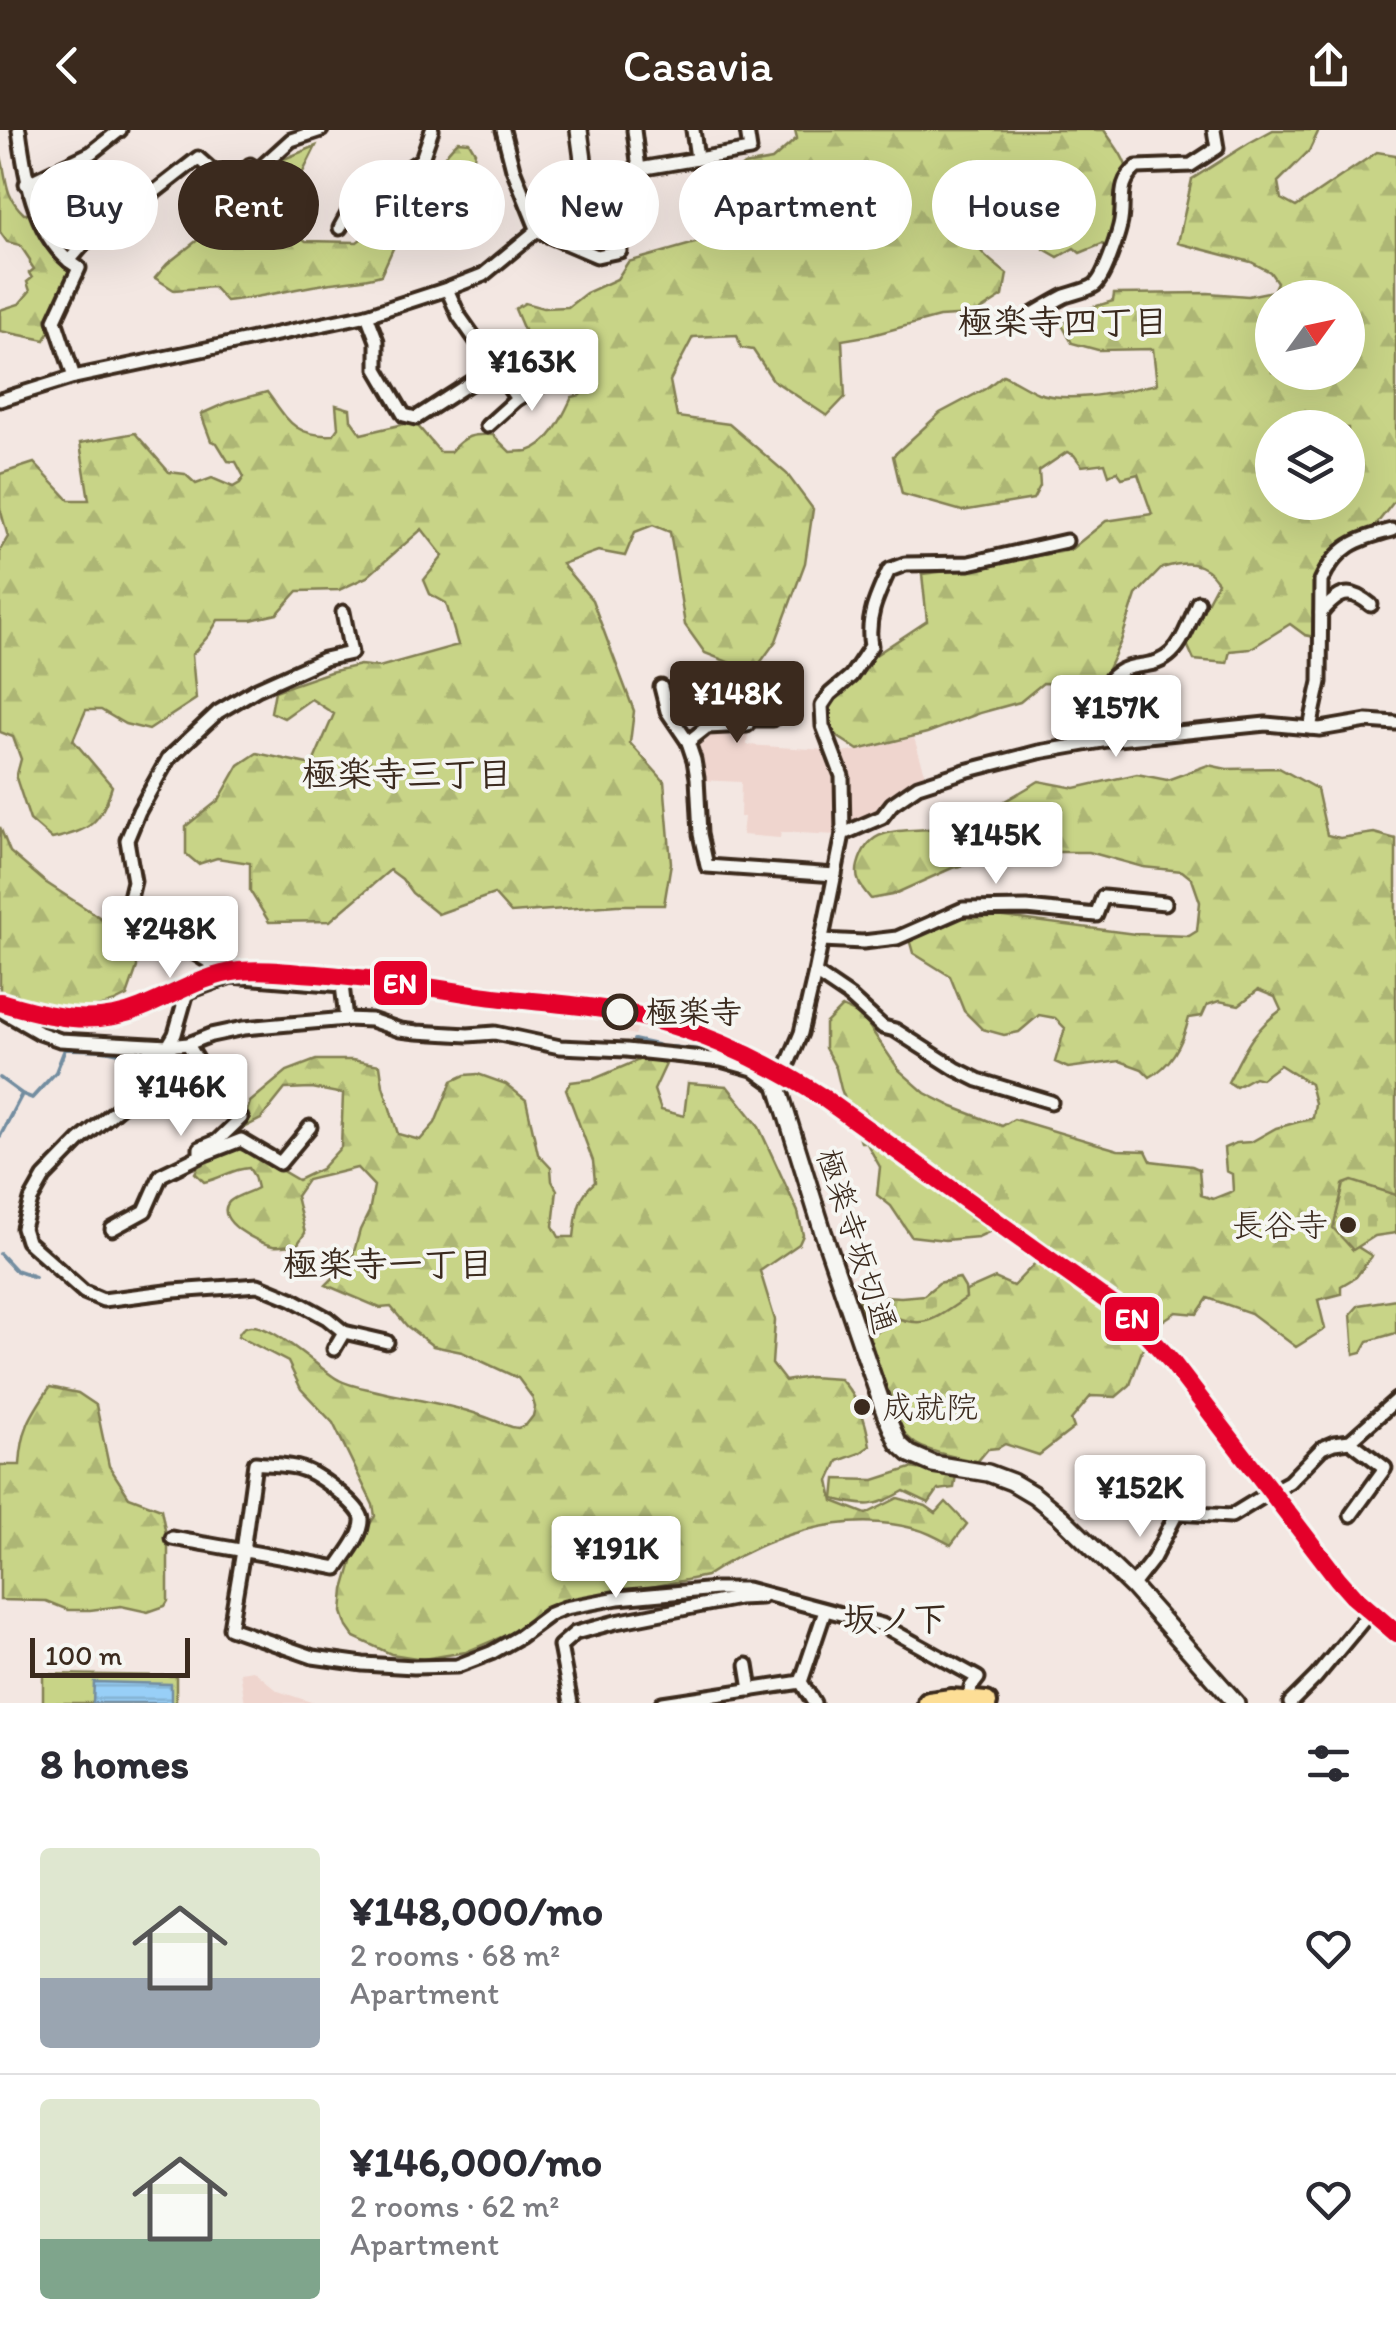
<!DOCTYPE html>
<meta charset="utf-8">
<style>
body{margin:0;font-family:Itim,"Klee One",sans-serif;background:#f2f2f3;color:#2b2b33;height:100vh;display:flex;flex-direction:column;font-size:38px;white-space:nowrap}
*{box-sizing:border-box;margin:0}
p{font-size:32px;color:#7c7c81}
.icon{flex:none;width:55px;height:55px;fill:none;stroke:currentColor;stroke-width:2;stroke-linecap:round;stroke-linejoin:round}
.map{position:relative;height:1573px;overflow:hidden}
.sheet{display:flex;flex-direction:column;background:#fff;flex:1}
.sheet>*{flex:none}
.guide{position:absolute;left:30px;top:30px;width:1338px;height:90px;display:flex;gap:20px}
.needle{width:65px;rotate:57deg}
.fabs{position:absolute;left:1255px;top:150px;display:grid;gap:20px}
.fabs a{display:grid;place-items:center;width:110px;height:110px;border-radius:50%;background:#fff;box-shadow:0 10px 40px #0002;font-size:50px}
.scale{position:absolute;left:30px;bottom:25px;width:160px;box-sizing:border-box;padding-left:10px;border:5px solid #3b2a1e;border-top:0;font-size:28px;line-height:35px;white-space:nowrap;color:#3b2a1e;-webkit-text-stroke:8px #f6f6f2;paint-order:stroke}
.price{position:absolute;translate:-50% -85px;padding:0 22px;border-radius:10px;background:#fff;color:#222;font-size:32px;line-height:65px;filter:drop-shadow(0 2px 5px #0008)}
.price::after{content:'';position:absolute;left:50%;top:60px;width:30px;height:22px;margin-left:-15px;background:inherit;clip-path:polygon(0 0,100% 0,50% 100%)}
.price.current{background:#3b2a1e;color:#fff}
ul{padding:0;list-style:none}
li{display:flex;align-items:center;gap:30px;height:250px;padding:0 40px}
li+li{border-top:2px solid #e1e1e2}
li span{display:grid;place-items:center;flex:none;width:280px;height:200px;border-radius:10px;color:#555}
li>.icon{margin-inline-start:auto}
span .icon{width:120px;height:120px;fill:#fffc;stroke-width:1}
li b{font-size:42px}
h2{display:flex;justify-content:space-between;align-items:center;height:120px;padding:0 40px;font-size:42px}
.pill{padding:0 35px;border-radius:45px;background:#fff;box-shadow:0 10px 40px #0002;font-size:35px;line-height:90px}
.pill.current{background:#3b2a1e;color:#fff}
header{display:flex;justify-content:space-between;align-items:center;height:130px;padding:0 40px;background:#3b2a1e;color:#fff;font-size:45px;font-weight:600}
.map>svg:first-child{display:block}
</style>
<header><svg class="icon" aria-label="back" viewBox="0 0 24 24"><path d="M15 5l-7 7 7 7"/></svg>Casavia<svg class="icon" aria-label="share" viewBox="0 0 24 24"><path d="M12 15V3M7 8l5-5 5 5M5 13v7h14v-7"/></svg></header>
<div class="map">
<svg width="1396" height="1573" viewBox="0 0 1396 1573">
<defs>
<pattern id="forest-firs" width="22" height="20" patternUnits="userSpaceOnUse" patternTransform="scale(2.5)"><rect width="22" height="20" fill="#c8d487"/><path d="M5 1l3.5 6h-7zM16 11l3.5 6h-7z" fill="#adb674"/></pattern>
<pattern id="cemetery-stones" width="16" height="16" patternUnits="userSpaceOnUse" patternTransform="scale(2.5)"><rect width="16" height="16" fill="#c8d487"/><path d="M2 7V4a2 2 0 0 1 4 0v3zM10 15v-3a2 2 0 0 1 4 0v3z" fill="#adb674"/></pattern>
<pattern id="water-rules" width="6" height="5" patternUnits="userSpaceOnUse" patternTransform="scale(2.5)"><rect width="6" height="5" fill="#98cff7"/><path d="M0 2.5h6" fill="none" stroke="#84b2d3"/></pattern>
</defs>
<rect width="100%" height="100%" fill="#f3e7e2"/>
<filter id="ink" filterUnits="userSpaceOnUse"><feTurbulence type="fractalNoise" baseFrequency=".01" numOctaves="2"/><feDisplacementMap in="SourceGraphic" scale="20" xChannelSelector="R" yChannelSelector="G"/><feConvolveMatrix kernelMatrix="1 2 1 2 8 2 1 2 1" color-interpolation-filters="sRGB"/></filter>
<g filter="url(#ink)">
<!-- built -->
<g fill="#efd5ce">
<polygon points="706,599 748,599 747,615 826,620 836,647 837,705 781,702 780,708 742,705 744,687 740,687 741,652 700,650 693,611"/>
<polygon points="914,608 927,649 906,656 894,665 880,684 848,698 839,624"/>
<polygon points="592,877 633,883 716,909 777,936 827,967 823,972 790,949 752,930 719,923 639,895 635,905 620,902 622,885 592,880"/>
<polygon points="253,1540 278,1561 314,1573 245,1573 240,1542"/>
</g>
<!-- forest -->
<g fill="url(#forest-firs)" stroke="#827f52" stroke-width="2.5" fill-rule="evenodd">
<path d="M795 0H1104C1113 13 1126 28 1128 44 1130 57 1115 102 1110 117L1102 114 1080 123 1074 118 1058 127 1044 119 1042 107 1026 94 1005 93 972 61 959 69C963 108 977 120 1007 144L1003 166 973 185 939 187 872 205 842 210 845 267 827 286 773 250 753 220 741 218 737 205 693 207 670 251 677 287 729 294 787 344 813 379 805 433 776 511 755 540 743 538 705 523 685 495 670 402 653 395 635 402 625 426 598 421 562 434 592 470 634 581 630 613 664 651 671 733 664 775H617L511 783 494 764 438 784 412 763 402 749 390 740 330 791 269 792 250 761V733L217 728 198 734 186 724V696L219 670 239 635 257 623 312 635 334 584 311 569 284 588 271 582 275 561 330 542 360 535 379 537 458 515 446 473 430 464 424 450 443 426 422 399 367 447 339 460 298 461 277 484 251 490H218L209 505 192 525 196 569 149 600 125 594 101 580H86L73 610 112 656C100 694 91 700 52 709L30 690 16 648 21 629 13 607 0 602V420L8 407 0 378V344L34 333 69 370H89L80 313 135 303 169 342 185 344 196 354 212 348 233 357 240 353 244 347 236 332 228 331 217 313 211 311 201 284 226 273 267 262C288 290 294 307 333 305L338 298 336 275 350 279 351 290 361 304 408 293 417 295 440 322H450C465 305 472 304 493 305L510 322C516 321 522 322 528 321 551 314 563 286 572 267L580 265 576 252 540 238 515 179 525 173 543 178 568 177 586 163 617 149 628 132 702 111 710 63 744 35 772 30 797 8Z"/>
<path d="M1273 0H1319L1309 21 1278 52 1281 69 1296 77 1377 22 1396 25V369L1361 414 1337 422 1316 448 1314 507 1305 505 1290 494 1250 519 1230 521 1227 533 1194 530 1186 512 1218 452C1203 430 1186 431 1162 438L1136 465 1121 511 1101 554 1043 553 1020 572 980 583 927 603 858 620 829 601 831 572 868 530 927 491 922 444 964 439 1070 420 1106 391 1152 384 1138 344 1122 348 1117 341 1109 345 1105 333 1082 336 1074 325 1067 322 1039 341 1040 356 1033 369 962 381 902 364 893 326 940 283 985 259 1003 245C1015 250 1026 258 1038 263 1073 274 1122 261 1157 254L1153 219 1098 220 1072 213 1062 195 1074 183 1113 171 1114 164 1208 163 1248 166 1273 161 1277 152 1270 142 1251 132 1178 113 1192 49 1249 13ZM1272 168H1348V242H1272ZM1272 298H1348V372H1272Z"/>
<path d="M458 11 469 12 475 22C471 41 470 77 455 90 441 102 413 109 395 114L381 145C361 151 340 151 319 155 288 160 258 168 226 171L213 157 174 160 155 148 167 134 218 94 243 61 269 35 316 16 299 50 278 74 294 89V103L306 111 357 112 406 75 439 53C439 33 443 25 458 11Z"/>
<path d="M0 23C8 48 2 63 24 84H31L52 120 71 139 57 186 45 210 0 201V180L19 174 30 161 27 152 32 148 29 143 34 139 30 133V130L20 115 7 112 0 102Z"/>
<path d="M1208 635 1227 639 1279 638 1317 659 1327 705 1340 708 1374 703 1396 709V1068L1352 1053 1343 1055 1338 1096 1353 1114 1372 1126 1356 1147 1341 1156V1164L1318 1170 1325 1199 1296 1217 1251 1183 1208 1168 1197 1184 1176 1182 1153 1197 1145 1212 1130 1255 1116 1267 1091 1266 1071 1290 1074 1298 1039 1325 1005 1314 998 1318 988 1319 977 1332C959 1327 930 1323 916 1314 884 1292 870 1221 859 1185L857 1176 859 1171 871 1204 883 1199 880 1187 899 1180 934 1184 968 1160 995 1148 1013 1156 1038 1130 1035 1112 1023 1100 991 1101 978 1107 945 1110 911 1106 891 1076 877 1065 880 1037 866 1012H861L841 959 836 938 825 918V894L842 877 862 886 899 940 925 963 953 977 1002 996 1014 989 1118 1020 1146 1021 1151 1031 1192 1036 1199 1039 1201 1065 1213 1069 1233 1061 1232 1044 1226 1041 1224 1018 1236 1013 1251 1012 1276 998 1313 988 1315 973 1310 954 1280 935 1261 949 1254 947 1236 957 1228 952C1245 920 1251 902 1281 880L1275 867 1258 860 1239 875 1219 871 1207 875 1202 886 1189 888C1183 912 1172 935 1150 947L1142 939 1120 931 1068 938 1055 932 1065 898 1055 888 1039 885 1019 902 1004 905 982 899 964 881 950 846 913 823 909 809 951 790 982 784 1135 804 1189 806 1197 801 1200 772 1192 749 1182 741 1143 737 1089 722H1018L952 738 892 765 871 769C862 758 854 750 858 735 870 690 906 705 941 697 948 695 956 692 963 690 990 681 1014 666 1039 651L1075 658 1137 644 1167 650Z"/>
<path d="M0 697 10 722 45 752 136 811 137 837 127 866C85 890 44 875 0 863Z"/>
<path d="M641 929 667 932 654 960 661 980 684 986 688 953 727 956 758 995 798 1082 803 1105 799 1114 760 1141 775 1190 772 1234 785 1251 809 1247 840 1249C859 1268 866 1291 870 1316L860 1323 838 1331 829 1351 833 1371 866 1384 898 1368 926 1376 936 1383 946 1372 967 1394 951 1415C940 1409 928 1402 916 1399 844 1379 765 1406 706 1446L554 1477 511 1503 466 1522 423 1529 391 1524 354 1507 347 1497 342 1482 344 1460 353 1429 366 1400 375 1386 373 1375 333 1293 301 1259 288 1232 238 1206C251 1170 320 1241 339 1250 348 1255 359 1257 369 1259 399 1267 430 1271 460 1279 478 1283 495 1291 512 1297L518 1298 526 1295 533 1286 535 1277 532 1267 518 1248 462 1222 433 1216 407 1196 391 1177 380 1178 326 1155 352 1129 360 1100 369 1082 374 1056 357 1038 307 1050 296 1066 305 1103 297 1115C290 1115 280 1117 273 1116 259 1113 213 1091 229 1072 236 1065 249 1063 257 1058L254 1046 249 1038C231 1039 221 1049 204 1052L195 1043 200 1033 235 1019 248 1021 298 1050 321 1039 341 1017 343 964 312 958 285 959 261 989 241 999 250 972 287 941 316 930H352L380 935 383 956 398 1004 420 1010 435 993 452 951 465 945 478 944 506 954 526 970 538 1024 551 1038 552 1051 557 1060 553 1096 559 1107H574C577 1085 576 1068 595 1052L593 1031 566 959 571 952 594 949Z"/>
<polygon points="1396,1169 1396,1203 1368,1211 1362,1222 1354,1224 1351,1184 1359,1175"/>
<path d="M50 1257 78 1263 96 1275 109 1336 129 1367 161 1379 168 1415V1471L165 1476 148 1482 121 1476 90 1480H68L46 1471 0 1470V1335H20C22 1299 30 1286 50 1257Z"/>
</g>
<!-- cemetery -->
<g fill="url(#cemetery-stones)" stroke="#827f52" stroke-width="2.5">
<polygon points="1352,1051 1396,1065 1396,1103 1375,1106 1353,1120 1333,1098 1344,1054"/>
<path d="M959 1148 965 1158 966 1168C929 1193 923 1201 880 1181L884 1166 901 1167 924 1165 939 1153Z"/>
<path d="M911 1338 956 1345 954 1358 938 1360 929 1373 904 1361C875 1378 866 1377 834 1369L836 1349 874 1350Z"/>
</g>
<!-- garden -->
<polygon fill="#c8d487" stroke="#827f52" stroke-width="2.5" points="43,1544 176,1546 176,1573 43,1573"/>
<!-- water -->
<polygon fill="url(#water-rules)" stroke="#738da0" stroke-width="2.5" points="94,1552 171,1554 171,1573 93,1573"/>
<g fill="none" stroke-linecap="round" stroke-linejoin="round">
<!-- stream -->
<g stroke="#738da0" stroke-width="4">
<polyline points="634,910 657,915"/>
<polyline points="672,917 709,921"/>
<path d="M0 948 22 964 32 968 56 942 65 919C100 919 113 918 145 934L155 926"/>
<polyline points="0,1006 21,966"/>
<polyline points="0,1124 15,1140 35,1147"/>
</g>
<defs>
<g id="street">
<path d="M19 0C25 44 33 101 69 131"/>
<polyline points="503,0 513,39 538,101 597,126 620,121"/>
<polyline points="634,0 639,39"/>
<polyline points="693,0 697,28"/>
<polyline points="26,54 91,23 120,0"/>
<polyline points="340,98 351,78 422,29 432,0"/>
<polyline points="367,185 377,211 377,239 404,285 416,288 495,237 459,186 447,159"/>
<path d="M1023 190C1037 182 1051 173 1065 166 1074 163 1088 160 1095 155 1105 146 1117 108 1120 96 1126 73 1115 55 1137 37L1191 35 1217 18 1214 0"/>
<polyline points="495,237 517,269"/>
<polyline points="74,247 55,190 79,138 69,131 93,103 148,67 198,28 232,58 250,35 258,40 291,10 321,0"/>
<polyline points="0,270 74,247 367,185 447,159 483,145 581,64 586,52 639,39 750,20 747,0"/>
<polyline points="487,296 517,269 544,253 563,244"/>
<polyline points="343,482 351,523 324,529 257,559 218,582 168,629 139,681 127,710 134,751 129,772 154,797 231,846 342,855 346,889"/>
<path d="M1321 483C1338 463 1349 456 1371 475"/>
<path d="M1111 548C1123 536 1134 537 1149 534 1180 529 1187 497 1198 472"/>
<polyline points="661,557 667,581 688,612 694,630 697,648 700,704 707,736 835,745"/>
<path d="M1310 598 1320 552 1321 451C1337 416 1357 409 1392 400"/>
<polyline points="688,612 707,597 747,595 748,589 773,589"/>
<polyline points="843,704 882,687 892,674 918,656 965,641 1039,622 1108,610 1266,594 1320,599 1367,591 1396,593"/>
<polyline points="822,810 863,812 897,808 963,779 1027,778 1096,785 1103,767 1165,773"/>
<polyline points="815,843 849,866 883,897 895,900 956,939 978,950 1051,972"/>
<polyline points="231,846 187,862 175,904 144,957 79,1011 44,1047 31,1070 23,1098 27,1111 84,1162 103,1170 174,1161 258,1155 292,1169 327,1188 344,1202 387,1212"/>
<path d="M0 880 40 903 60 910 168 916 188 914 211 905 244 898 346 889 371 890 400 900 417 902 468 905 495 903 560 917 626 920 721 930 753 939 778 957 801 903 815 843 843 704 842 646 823 596 822 576 830 564 851 546 871 516C866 488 877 466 889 440L905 434 969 433 1066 411"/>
<polyline points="200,1026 241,1010 280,1033 310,997"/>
<path d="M112 1099 145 1081 161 1045 200 1026V1018L217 1011 241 988C232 970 214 979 209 967 205 960 208 950 205 943 200 933 193 924 188 914"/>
<polyline points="334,1219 344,1202"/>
<polyline points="1350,1311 1385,1338 1351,1385"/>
<polyline points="1276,1359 1289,1352 1322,1318 1334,1313 1350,1311 1396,1270"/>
<path d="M172 1408C227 1418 282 1427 337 1438 345 1425 363 1405 362 1389 360 1375 316 1343 302 1339 288 1334 270 1335 255 1333L243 1421 230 1498 313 1527 363 1534 414 1537 457 1536 491 1523 519 1507 550 1484 565 1478 618 1468 716 1459H747L882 1495 978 1548 971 1557 968 1571"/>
<polyline points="1132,1456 1153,1429 1177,1383 1231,1386 1267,1364"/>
<polyline points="747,1535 751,1560"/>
<polyline points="801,1552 825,1481"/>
<polyline points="801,1552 814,1573"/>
<polyline points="571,1573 560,1516 575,1503 616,1492 738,1468 761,1467"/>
<polyline points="662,1573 801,1552"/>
<polyline points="1290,1573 1316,1547 1366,1487"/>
</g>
<g id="secondary">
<polyline points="579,0 586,52"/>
<polyline points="778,957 823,1102 885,1283 898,1313 910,1324 933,1334 988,1343 1012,1352 1034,1365 1061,1387 1132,1456 1236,1573"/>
</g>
<polyline id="highway" points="929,1573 951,1570 986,1573"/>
</defs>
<!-- street casing -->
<use href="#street" stroke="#3b2a1e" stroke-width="19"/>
<!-- secondary casing -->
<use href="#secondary" stroke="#3b2a1e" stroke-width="22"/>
<!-- highway casing -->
<use href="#highway" stroke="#3b2a1e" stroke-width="28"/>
<!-- street -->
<use href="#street" stroke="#f6f6f2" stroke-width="11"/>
<!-- secondary -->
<use href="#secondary" stroke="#f6f6f2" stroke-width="15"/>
<!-- highway -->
<use href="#highway" stroke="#fdde96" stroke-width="20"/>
<defs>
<path id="rail-1" d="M0 872C47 886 93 898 141 878 174 865 203 845 239 841 260 839 280 841 300 843 356 846 411 854 466 863 513 871 561 872 609 880 683 892 763 928 825 969L1134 1190 1171 1231 1338 1449 1353 1466 1396 1503"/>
</defs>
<!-- rail-1 casing -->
<use href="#rail-1" stroke="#f6f6f2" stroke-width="25"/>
<!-- rail-1 -->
<use href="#rail-1" stroke="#e4002b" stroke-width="18"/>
</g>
</g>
<!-- markers -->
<circle fill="#f6f6f2" stroke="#3b2a1e" stroke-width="5" cx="620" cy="882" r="16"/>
<g fill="#3b2a1e" stroke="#f6f6f2" stroke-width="4">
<circle cx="1348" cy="1095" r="10"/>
<circle cx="862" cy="1277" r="10"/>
</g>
<g text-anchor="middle" stroke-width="8" stroke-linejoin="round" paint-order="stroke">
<!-- stop labels -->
<g font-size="32" font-weight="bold" fill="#3b2a1e" stroke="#f6f6f2" text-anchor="start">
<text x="646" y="893">極楽寺</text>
</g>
<!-- poi labels -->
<g font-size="32" fill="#3b2a1e" stroke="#f6f6f2" text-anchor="end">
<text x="1328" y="1106">長谷寺</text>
<text x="882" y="1288" text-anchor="start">成就院</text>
</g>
<!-- street labels -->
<g font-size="32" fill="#3b2a1e" stroke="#f6f6f2">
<text transform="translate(857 1111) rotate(72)" y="11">極楽寺坂切通</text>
</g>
<!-- neighbourhood labels -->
<g font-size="35" font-weight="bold" fill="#3b2a1e" stroke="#f6f6f2">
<text x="1063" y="204">極楽寺四丁目</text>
<text x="407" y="656">極楽寺三丁目</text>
<text x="388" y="1146">極楽寺一丁目</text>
<text x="895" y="1501">坂ノ下</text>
</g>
</g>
<g stroke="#f6f6f2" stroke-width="4">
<rect x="372" y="829" width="57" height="48" rx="10" fill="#e4002b"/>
<rect x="1103" y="1165" width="58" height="48" rx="10" fill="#e4002b"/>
</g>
<g font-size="28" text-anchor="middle" font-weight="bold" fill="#fff">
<text x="400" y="863">EN</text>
<text x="1132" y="1198">EN</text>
</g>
</svg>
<div class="fabs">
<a><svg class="needle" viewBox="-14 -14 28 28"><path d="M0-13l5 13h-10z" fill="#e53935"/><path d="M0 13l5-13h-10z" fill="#7c7c81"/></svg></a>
<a><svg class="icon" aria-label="layers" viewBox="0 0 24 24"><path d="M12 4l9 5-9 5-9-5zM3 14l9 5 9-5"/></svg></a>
</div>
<div class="scale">100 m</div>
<b class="price" style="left:532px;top:284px">¥163K</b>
<b class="price current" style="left:737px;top:616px">¥148K</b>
<b class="price" style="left:1116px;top:630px">¥157K</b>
<b class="price" style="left:996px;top:757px">¥145K</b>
<b class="price" style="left:170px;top:851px">¥248K</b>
<b class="price" style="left:181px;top:1009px">¥146K</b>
<b class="price" style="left:1140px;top:1410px">¥152K</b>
<b class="price" style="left:616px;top:1471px">¥191K</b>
<div class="guide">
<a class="pill">Buy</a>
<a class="pill current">Rent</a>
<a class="pill">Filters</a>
<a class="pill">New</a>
<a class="pill">Apartment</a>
<a class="pill">House</a>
</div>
</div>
<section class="sheet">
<h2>8 homes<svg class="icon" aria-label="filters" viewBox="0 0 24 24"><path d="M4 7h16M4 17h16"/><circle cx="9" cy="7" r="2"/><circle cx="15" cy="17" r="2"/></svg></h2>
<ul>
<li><span style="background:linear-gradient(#dfe7d0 65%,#9aa5b1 0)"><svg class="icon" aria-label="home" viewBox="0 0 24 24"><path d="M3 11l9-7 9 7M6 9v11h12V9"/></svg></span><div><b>¥148,000/mo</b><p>2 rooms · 68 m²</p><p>Apartment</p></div><svg class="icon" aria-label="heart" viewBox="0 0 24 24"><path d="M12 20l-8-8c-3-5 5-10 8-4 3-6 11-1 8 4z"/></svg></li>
<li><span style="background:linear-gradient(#dfe7d0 70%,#7fa58c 0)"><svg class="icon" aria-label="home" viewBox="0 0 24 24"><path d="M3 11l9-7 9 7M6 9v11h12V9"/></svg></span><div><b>¥146,000/mo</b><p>2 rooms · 62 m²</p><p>Apartment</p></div><svg class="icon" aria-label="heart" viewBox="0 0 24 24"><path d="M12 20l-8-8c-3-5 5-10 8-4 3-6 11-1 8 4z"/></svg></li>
</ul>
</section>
